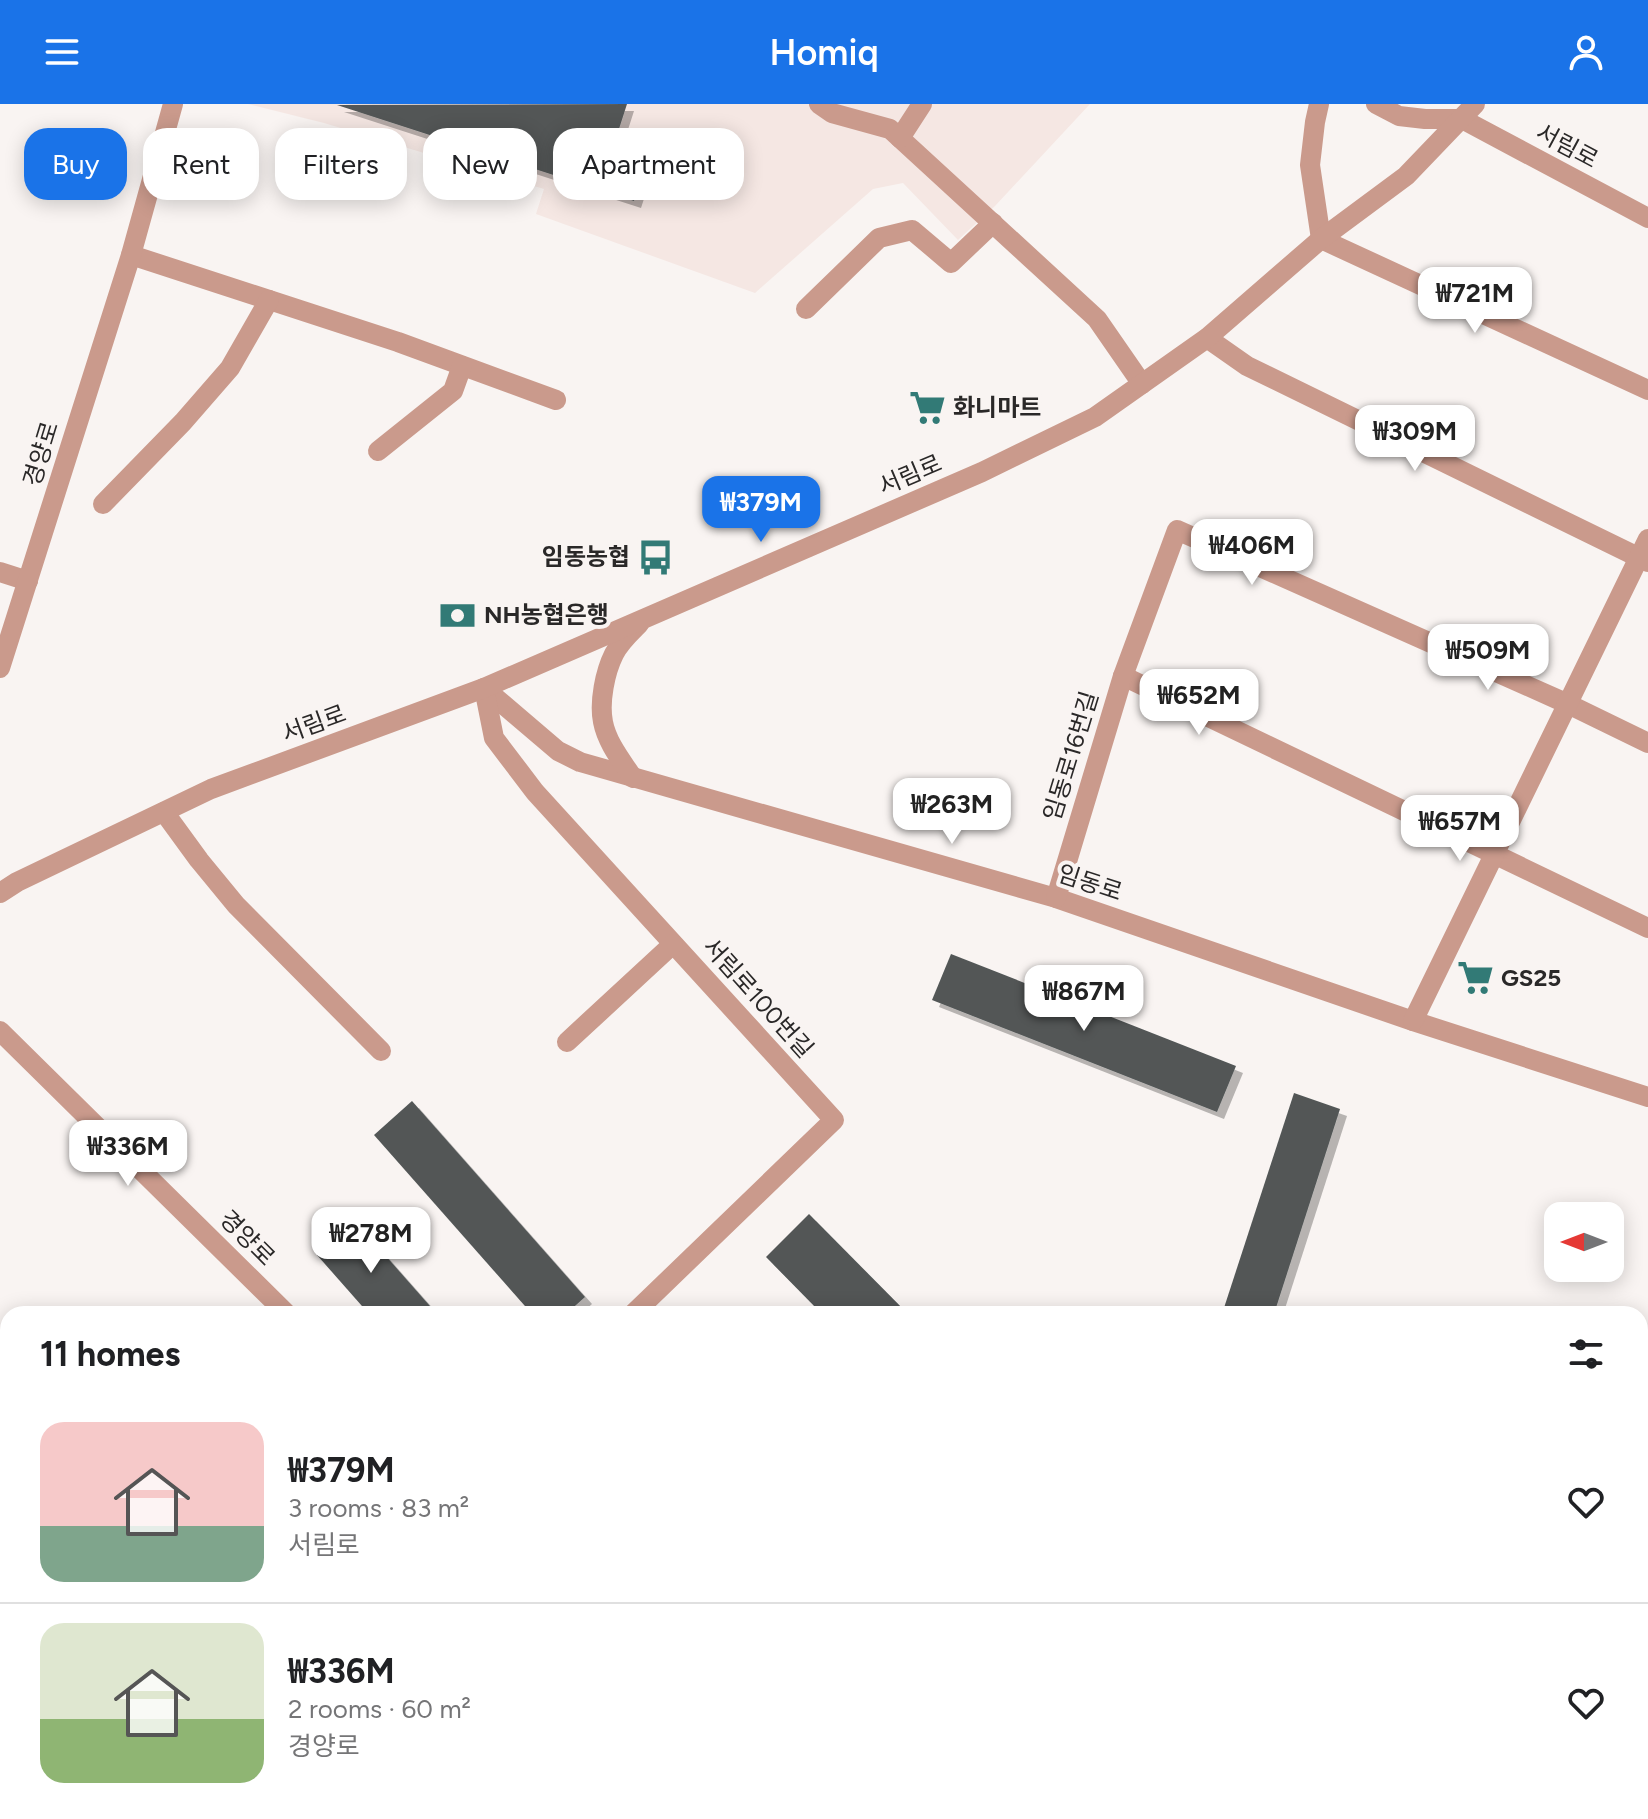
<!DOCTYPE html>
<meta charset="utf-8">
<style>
body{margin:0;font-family:Figtree,"Noto Sans KR",sans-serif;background:#f2f2f2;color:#202124;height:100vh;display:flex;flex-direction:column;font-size:30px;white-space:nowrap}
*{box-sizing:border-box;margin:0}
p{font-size:26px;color:#757577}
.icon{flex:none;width:44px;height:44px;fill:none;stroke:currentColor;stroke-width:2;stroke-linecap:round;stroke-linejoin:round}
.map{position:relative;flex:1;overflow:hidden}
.drawer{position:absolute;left:0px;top:1202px;width:1648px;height:514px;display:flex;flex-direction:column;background:#fff;border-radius:24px 24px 0 0;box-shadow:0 4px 20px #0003}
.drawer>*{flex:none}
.guide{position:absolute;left:24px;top:24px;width:800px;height:72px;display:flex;gap:16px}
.needle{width:52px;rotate:270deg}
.tools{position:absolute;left:1544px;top:1098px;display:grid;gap:16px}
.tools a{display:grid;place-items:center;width:80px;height:80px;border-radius:16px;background:#fff;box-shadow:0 4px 20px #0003;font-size:40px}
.price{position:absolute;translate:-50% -68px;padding:0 18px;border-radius:16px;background:#fff;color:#222;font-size:26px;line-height:52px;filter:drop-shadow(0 2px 4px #0008)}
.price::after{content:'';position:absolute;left:50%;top:48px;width:24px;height:18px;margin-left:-12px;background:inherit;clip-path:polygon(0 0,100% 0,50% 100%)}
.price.selected{background:#1a73e8;color:#fff}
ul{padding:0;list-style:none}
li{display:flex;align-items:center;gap:24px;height:200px;padding:0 40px}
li+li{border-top:2px solid #e0e0e0}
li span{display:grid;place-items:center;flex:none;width:224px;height:160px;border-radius:24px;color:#555}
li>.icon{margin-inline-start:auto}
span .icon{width:96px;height:96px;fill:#fffc;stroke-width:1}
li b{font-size:34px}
h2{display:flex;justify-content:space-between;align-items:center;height:96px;padding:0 40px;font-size:34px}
.pill{padding:0 28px;border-radius:24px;background:#fff;box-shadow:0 4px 20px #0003;font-size:28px;line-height:72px}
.pill.selected{background:#1a73e8;color:#fff}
header{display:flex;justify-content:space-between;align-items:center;height:104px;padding:0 40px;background:#1a73e8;color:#fff;font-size:36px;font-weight:600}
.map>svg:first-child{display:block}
</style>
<header><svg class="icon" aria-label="menu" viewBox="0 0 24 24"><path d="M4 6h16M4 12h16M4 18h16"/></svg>Homiq<svg class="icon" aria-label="person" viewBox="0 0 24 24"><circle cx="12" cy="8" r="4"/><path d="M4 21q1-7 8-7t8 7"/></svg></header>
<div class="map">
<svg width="1648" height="1715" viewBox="0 0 1648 1715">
<defs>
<filter id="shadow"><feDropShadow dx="7" dy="7" stdDeviation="0" flood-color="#0004"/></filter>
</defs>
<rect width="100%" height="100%" fill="#f9f4f2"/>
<!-- built -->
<polygon fill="#f5e7e3" points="248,0 1090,0 995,102 958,136 903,79 873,85 755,189 536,110 544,85 324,19"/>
<!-- building -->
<g fill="#525757" filter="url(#shadow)">
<polygon points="627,0 618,28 653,39 634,97 337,1"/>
<polygon points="951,850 1236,962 1217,1008 932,896"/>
<polygon points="1294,989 1340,1005 1274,1210 1222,1210"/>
<polygon points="412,997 585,1193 566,1210 532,1210 374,1031"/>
<polygon points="809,1110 908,1210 822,1210 766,1153"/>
<polygon points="355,1117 437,1210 369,1210 317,1151"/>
<polygon points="1647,1300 1648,1300 1648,1406 1640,1403 1640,1323"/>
<polygon points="1059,1708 1134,1708 1126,1715 1051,1715"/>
<polygon points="1516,1708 1567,1708 1565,1715 1514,1715"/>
</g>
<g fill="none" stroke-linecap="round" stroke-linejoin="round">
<!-- minor -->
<g stroke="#ca9a8c" stroke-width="20">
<polyline points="819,0 832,9 890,25 1097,215 1142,280"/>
<polyline points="1319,0 1315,18 1310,61 1321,135 1648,286"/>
<polyline points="1376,0 1399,12 1425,15 1462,15 1648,114"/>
<polyline points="900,34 922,0"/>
<polyline points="131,151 398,238 556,296"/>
<polyline points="806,205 879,134 912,126 951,159 993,119"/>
<polyline points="1207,234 1247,262 1648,458"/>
<polyline points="378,347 453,287 462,262"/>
<polyline points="103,400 183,318 230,264 269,196"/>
<polyline points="0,468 28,477"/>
<polyline points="0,564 131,151 173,0"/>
<polyline points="1123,572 1648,824"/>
<polyline points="484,584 558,647 580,658 1056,794 1413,917 1648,993"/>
<polyline points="484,584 494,634 535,688 834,1016 633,1210"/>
<path d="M633 674C622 657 607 639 603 618 599 598 605 568 614 550 620 538 630 529 639 520"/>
<polyline points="164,708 199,756 236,801 381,947"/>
<polyline points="0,789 17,778 211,685 484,584 982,368 1095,313 1207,234 1321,135 1406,72 1475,0"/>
<polyline points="1056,794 1123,572 1177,426 1568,600 1648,639"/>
<polyline points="1413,917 1648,435"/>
<polyline points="0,927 287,1210"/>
<polyline points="567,938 673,840"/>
<polyline points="775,1708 781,1715"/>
</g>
</g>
<!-- icons -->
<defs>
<symbol id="supermarket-bare" viewBox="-9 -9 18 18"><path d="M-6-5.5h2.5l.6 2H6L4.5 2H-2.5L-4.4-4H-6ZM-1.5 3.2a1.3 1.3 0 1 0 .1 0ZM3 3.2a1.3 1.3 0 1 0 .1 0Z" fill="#327a76" stroke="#f9f4f2" stroke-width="2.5" paint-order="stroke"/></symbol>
<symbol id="bus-bare" viewBox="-9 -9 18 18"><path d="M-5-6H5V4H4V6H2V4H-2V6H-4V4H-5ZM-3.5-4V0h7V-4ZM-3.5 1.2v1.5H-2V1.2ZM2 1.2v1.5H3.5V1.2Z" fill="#327a76" stroke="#f9f4f2" stroke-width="2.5" paint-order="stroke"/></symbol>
<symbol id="bank-bare" viewBox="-9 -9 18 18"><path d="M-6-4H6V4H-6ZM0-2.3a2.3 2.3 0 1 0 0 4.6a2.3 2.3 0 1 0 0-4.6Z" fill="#327a76" stroke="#f9f4f2" stroke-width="2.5" paint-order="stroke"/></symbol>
</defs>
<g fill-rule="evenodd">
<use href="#supermarket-bare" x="902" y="278" width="51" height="51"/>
<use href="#bus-bare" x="630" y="428" width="51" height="51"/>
<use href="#bank-bare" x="432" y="486" width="51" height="51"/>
<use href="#supermarket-bare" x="1450" y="848" width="51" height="51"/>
</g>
<g text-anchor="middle" stroke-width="8" stroke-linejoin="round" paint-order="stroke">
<!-- street labels -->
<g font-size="24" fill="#2a2828" stroke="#f9f4f2">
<text transform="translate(1567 42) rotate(28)" y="8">서림로</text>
<text transform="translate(41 350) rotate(-73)" y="8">경양로</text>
<text transform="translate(910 371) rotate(-23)" y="8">서림로</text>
<text transform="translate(314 620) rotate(-20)" y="8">서림로</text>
<text transform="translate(1071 652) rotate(-73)" y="8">임동로16번길</text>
<text transform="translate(1090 779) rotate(18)" y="8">임동로</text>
<text transform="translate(758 894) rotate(48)" y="8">서림로100번길</text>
<text transform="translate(247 1134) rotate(45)" y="8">경양로</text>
</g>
<!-- poi labels -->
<g font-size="24" font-weight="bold" fill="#2a2828" stroke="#f9f4f2" text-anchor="start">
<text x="953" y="312">화니마트</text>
<text x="630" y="461" text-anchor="end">임동농협</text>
<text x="484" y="519">NH농협은행</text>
<text x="1501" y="882">GS25</text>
</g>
</g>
</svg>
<div class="tools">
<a><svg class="needle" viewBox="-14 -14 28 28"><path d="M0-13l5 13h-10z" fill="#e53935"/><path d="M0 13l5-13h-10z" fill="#757577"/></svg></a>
</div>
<b class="price" style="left:1475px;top:231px">₩721M</b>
<b class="price" style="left:1415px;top:369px">₩309M</b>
<b class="price selected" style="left:761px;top:440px">₩379M</b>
<b class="price" style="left:1252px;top:483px">₩406M</b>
<b class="price" style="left:1488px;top:588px">₩509M</b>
<b class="price" style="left:1199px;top:633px">₩652M</b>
<b class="price" style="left:952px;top:742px">₩263M</b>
<b class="price" style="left:1460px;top:759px">₩657M</b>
<b class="price" style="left:1084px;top:929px">₩867M</b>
<b class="price" style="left:128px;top:1084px">₩336M</b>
<b class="price" style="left:371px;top:1171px">₩278M</b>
<div class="guide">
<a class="pill selected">Buy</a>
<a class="pill">Rent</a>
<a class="pill">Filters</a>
<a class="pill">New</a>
<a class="pill">Apartment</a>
</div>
<section class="drawer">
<h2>11 homes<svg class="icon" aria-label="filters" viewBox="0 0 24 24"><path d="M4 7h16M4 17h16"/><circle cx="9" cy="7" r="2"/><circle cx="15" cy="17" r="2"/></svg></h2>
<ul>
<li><span style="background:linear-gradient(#f6c9c9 65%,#7fa58c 0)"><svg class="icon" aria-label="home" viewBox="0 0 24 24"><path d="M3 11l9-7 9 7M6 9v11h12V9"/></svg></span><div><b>₩379M</b><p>3 rooms · 83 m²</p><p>서림로</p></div><svg class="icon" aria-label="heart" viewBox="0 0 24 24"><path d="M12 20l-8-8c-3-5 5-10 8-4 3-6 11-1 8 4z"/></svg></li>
<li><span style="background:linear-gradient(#dfe7d0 60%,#8fb573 0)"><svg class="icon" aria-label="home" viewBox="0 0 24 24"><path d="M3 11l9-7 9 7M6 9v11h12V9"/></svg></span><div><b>₩336M</b><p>2 rooms · 60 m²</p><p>경양로</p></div><svg class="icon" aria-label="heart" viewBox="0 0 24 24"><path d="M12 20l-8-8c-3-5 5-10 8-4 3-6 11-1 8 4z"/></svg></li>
</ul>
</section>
</div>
